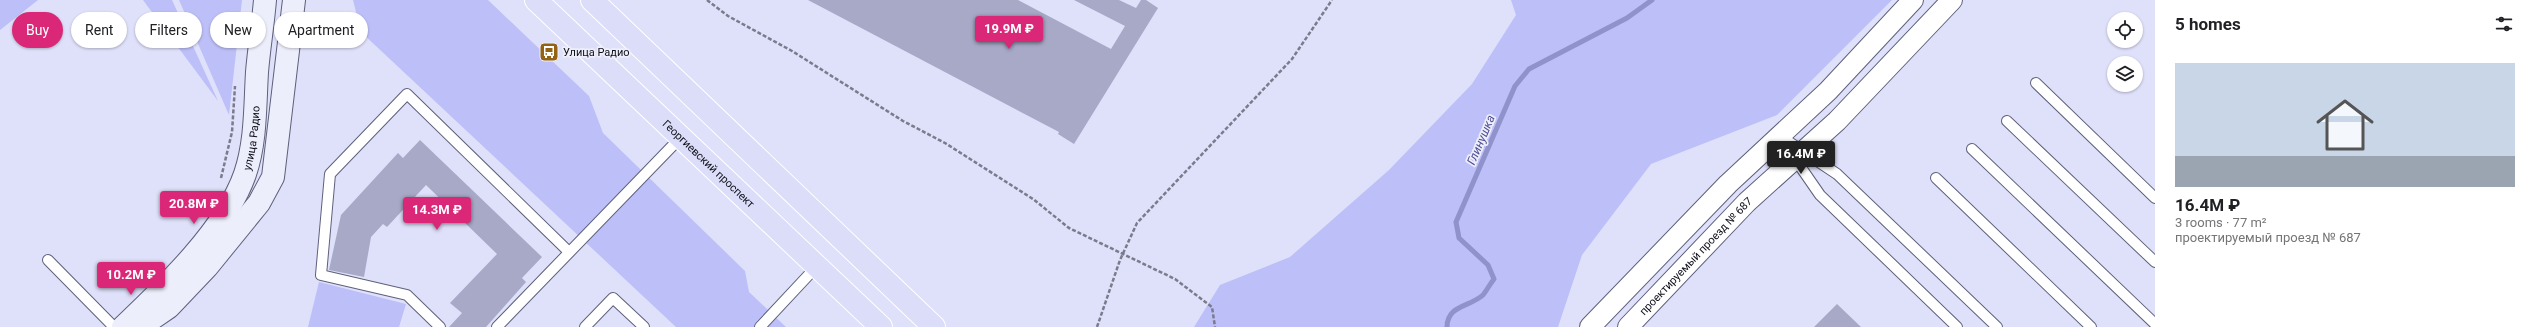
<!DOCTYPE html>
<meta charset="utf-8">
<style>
body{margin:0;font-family:Roboto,sans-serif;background:#f2f2f2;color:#202124;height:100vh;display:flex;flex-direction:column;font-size:15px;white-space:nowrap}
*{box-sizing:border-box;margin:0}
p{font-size:13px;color:#757577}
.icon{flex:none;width:22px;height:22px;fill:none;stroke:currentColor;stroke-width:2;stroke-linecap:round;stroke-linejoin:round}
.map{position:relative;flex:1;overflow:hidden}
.drawer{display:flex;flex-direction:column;background:#fff;width:380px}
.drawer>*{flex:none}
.top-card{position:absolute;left:12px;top:12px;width:380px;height:36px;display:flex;gap:8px}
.fabs{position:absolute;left:2107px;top:12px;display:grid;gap:8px}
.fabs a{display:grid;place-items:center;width:36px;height:36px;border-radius:50%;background:#fff;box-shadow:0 1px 3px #0004;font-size:20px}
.price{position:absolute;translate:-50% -34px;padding:0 9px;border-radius:4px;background:#db2777;color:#fff;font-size:13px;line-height:26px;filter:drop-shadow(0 1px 2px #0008)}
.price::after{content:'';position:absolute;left:50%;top:24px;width:12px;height:9px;margin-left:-6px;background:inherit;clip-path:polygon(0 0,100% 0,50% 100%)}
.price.selected{background:#222;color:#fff}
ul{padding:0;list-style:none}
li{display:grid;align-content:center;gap:8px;height:212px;padding:0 20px}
li span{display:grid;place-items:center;height:124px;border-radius:0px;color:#555}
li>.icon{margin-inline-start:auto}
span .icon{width:72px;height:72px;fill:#fffc;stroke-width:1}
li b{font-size:17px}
h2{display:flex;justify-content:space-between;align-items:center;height:48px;padding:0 20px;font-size:17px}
.tag{padding:0 14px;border-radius:18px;background:#fff;box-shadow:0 1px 3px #0004;font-size:14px;line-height:36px}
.tag.selected{background:#db2777;color:#fff}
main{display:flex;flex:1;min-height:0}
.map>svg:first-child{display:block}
</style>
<main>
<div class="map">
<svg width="2155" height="327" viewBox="0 0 2155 327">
<rect width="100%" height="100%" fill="#dfe0fa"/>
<!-- green -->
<g fill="#bdbff8">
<polygon points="0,0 38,0 0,30"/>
<polygon points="143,0 172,0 218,101"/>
<polygon points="179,0 242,0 229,115"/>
<polygon points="353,0 488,0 589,96 603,133 745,271 749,292 786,327 676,327 361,32"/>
<polygon points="1511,0 1892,0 1777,115 1651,164 1582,255 1558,327 1194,327 1220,285 1290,257 1389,170 1472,84 1516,15"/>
<polygon points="319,282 406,304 399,327 308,327"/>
</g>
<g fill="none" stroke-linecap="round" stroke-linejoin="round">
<!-- stream -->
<path stroke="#9092cb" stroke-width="5" d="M1447 327C1447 305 1470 307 1483 295 1487 290 1490 284 1494 279L1488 265 1459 238 1456 222 1515 86 1529 69 1627 18 1652 0"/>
</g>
<!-- building -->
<g fill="#a7a9c7">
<polygon points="808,0 1018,0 1111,49 1125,26 1074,0 1119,0 1136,8 1141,0 1146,0 1158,8 1074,144 1058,134 1059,132"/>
<polygon points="420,140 542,257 522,278 526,282 486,327 449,327 462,313 450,303 497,254 426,185 387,227 383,224 371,237 364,277 329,270 341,215 398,153 403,158"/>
<polygon points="1837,304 1861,327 1814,327"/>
</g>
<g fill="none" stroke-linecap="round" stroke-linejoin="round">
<defs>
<g id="service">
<polyline points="2036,83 2155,198"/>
<polyline points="2007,121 2155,262"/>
<polyline points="1780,136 1837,174 1997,327"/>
<polyline points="1972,149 2154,323"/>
<polyline points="1793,156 1820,195 1957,327"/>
<polyline points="1936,178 2091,327"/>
<polyline points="48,260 114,327"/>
<polyline points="440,327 407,295 321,275 330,174 407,94 569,252"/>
<polyline points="497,327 681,137"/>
<polyline points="585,327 613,298 644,327"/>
<polyline points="760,327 817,266"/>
</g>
<g id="minor">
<polyline points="1590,327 1728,184 1828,91 1913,0"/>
<path id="s1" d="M1628 327 1747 202 1837 121 1952 0"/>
</g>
<g id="secondary">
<path id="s2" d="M123 327C165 287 226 229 245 174 256 142 255 106 257 72 259 48 263 24 265 0"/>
<polyline points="140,327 169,307 207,267 259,203 273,177 294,0"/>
</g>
<g id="primary">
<path id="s3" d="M536 0 881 327"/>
<polyline points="592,0 934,327"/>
</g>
</defs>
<!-- service casing -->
<use href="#service" stroke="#5e607b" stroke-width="12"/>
<!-- minor casing -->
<use href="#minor" stroke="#5e607b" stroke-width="22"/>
<!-- secondary casing -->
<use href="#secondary" stroke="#5e607b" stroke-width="24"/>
<!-- primary casing -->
<use href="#primary" stroke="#fff" stroke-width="24"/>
<!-- path -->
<g stroke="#7a7b8d" stroke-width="2.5" stroke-dasharray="4 2" stroke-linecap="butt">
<polyline points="707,0 728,16 792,51 903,121 945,143 1033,199 1069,228 1175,279 1212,307 1215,327"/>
<polyline points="221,178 232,132 235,86"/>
<polyline points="1097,327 1120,260 1137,223 1292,59 1332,0"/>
</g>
<!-- service -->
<use href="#service" stroke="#fff" stroke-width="10"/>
<!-- minor -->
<use href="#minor" stroke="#fff" stroke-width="20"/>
<!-- secondary -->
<use href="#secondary" stroke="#edeefc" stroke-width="22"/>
<!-- primary -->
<use href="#primary" stroke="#dcddf9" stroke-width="22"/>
</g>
<!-- icons -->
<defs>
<symbol id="bus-square" viewBox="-11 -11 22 22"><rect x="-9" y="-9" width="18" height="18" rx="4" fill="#936212" stroke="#eeeffb"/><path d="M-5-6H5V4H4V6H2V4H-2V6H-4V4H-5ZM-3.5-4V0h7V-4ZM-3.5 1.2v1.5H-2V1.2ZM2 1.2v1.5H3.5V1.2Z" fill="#fff"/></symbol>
</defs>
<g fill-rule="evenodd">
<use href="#bus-square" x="538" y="41" width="22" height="22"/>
</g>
<g text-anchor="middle" stroke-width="3.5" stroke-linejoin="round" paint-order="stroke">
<!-- poi labels -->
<g font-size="11" fill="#0e0e18" stroke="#eeeffb" text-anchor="start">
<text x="563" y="56">Улица Радио</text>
</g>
<!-- street labels -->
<g font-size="11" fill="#0e0e18" stroke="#eeeffb">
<text dy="4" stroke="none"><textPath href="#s2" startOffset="234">улица Радио</textPath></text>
<text dy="4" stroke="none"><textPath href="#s3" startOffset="238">Георгиевский проспект</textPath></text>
<text dy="4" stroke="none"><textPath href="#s1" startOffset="98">проектируемый проезд № 687</textPath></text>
</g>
<!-- water labels -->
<g font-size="12" font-style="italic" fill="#4f4d94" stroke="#eeeffb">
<text transform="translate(1481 140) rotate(-67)" y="4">Глинушка</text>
</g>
</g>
</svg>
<div class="fabs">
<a><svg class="icon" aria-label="locate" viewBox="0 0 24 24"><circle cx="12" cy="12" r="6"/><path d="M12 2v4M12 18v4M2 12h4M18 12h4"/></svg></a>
<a><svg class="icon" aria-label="layers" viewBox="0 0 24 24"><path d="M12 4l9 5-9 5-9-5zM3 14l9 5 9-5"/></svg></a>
</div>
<b class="price" style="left:1009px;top:50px">19.9M ₽</b>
<b class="price selected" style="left:1801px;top:175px">16.4M ₽</b>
<b class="price" style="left:194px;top:225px">20.8M ₽</b>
<b class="price" style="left:437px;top:231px">14.3M ₽</b>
<b class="price" style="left:131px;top:296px">10.2M ₽</b>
<div class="top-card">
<a class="tag selected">Buy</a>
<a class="tag">Rent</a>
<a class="tag">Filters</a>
<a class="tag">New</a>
<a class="tag">Apartment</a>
</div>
</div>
<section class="drawer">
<h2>5 homes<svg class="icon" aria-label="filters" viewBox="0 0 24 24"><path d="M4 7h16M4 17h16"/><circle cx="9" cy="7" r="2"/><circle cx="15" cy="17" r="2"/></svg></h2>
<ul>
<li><span style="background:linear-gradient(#c9d6e8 75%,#9aa5b1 0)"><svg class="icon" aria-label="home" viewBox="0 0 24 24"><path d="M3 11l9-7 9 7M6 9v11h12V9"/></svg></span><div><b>16.4M ₽</b><p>3 rooms · 77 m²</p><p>проектируемый проезд № 687</p></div></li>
</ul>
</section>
</main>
